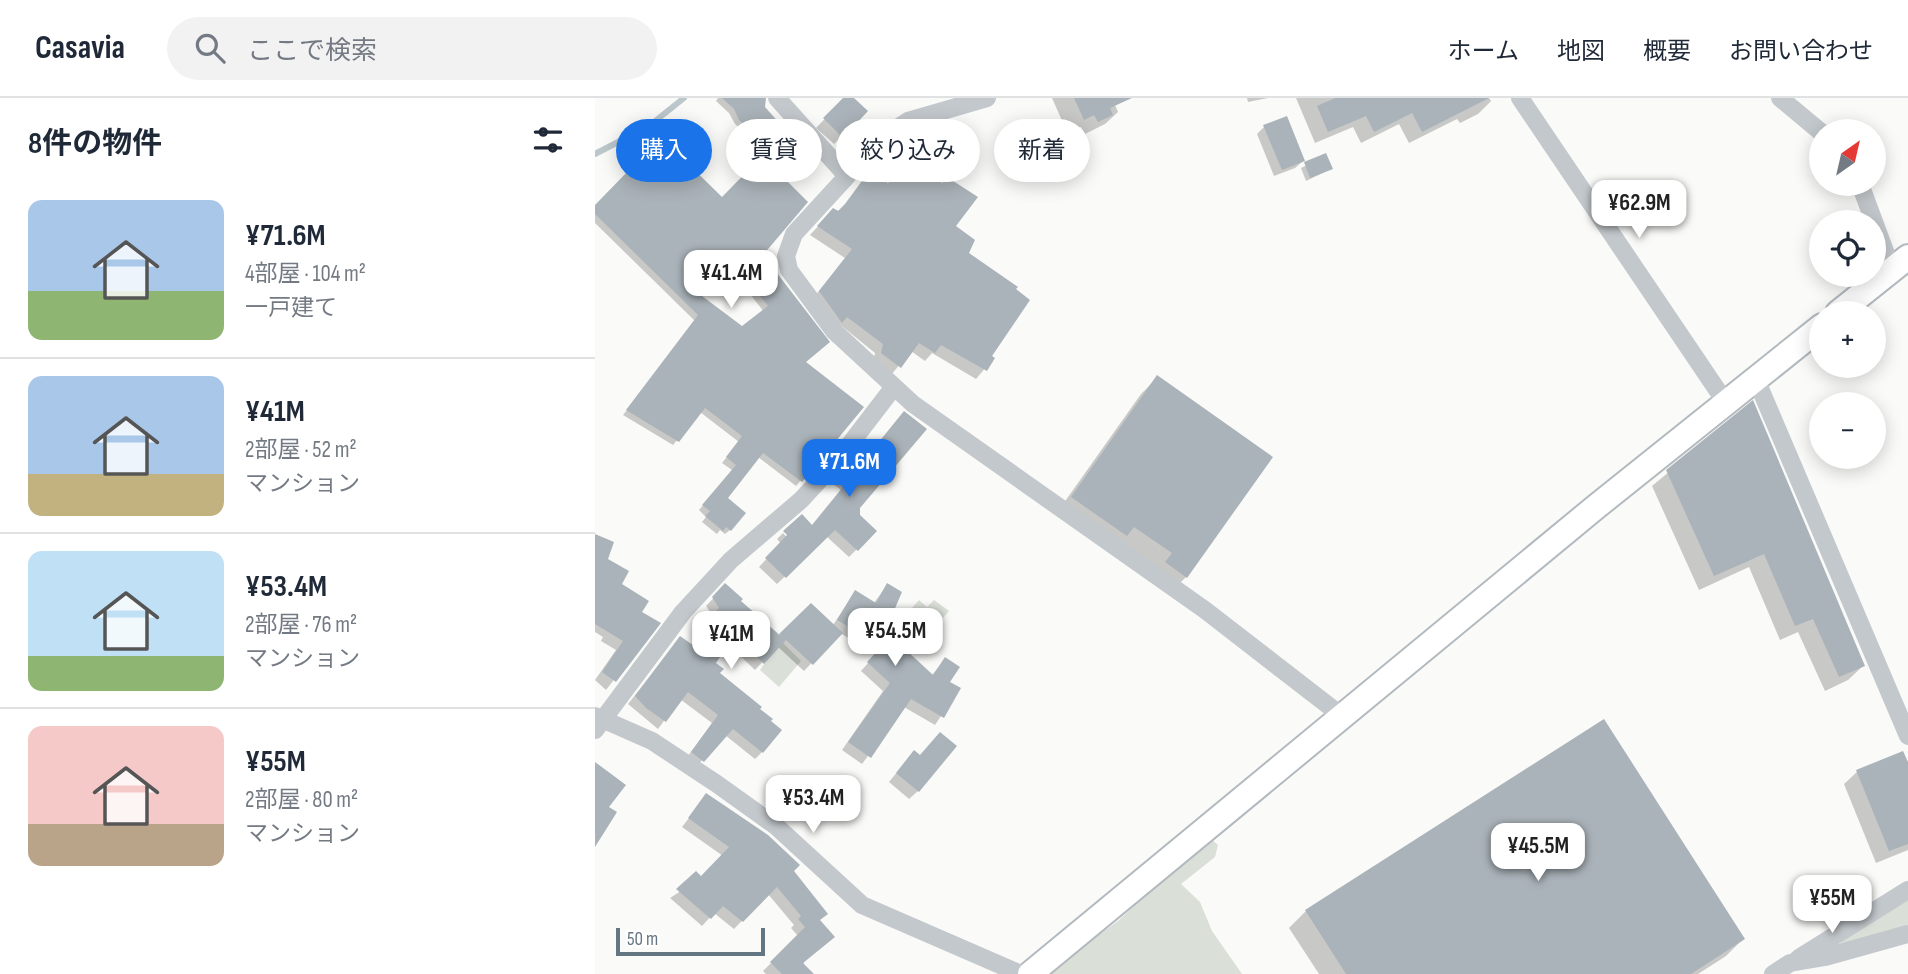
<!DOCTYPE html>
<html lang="ja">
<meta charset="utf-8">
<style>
body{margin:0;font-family:"Sofia Sans Condensed","Noto Sans JP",sans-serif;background:#f2f2f3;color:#1f2937;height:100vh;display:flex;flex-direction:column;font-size:26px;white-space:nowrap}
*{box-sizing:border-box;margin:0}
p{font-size:23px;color:#747a83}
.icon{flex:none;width:38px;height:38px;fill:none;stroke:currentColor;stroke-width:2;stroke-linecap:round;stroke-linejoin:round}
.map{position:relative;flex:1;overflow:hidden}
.sheet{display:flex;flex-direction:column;background:#fff;width:595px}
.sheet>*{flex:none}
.top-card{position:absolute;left:21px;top:21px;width:665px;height:63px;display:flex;gap:14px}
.needle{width:46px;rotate:34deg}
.buttons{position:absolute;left:1214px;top:21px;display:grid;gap:14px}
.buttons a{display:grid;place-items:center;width:77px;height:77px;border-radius:50%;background:#fff;box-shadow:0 4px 18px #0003;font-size:35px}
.scale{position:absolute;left:21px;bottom:18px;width:149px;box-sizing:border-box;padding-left:7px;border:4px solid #657683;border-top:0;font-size:19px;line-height:24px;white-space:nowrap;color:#657683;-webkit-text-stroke:5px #fff;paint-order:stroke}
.price{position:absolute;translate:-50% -60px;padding:0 16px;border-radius:14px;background:#fff;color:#222;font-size:23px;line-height:46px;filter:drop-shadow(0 2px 4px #0008)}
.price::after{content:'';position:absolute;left:50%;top:42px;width:21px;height:16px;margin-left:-10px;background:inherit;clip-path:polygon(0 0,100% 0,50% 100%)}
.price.current{background:#1a73e8;color:#fff}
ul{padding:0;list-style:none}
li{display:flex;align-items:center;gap:21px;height:175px;padding:0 28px}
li+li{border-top:2px solid #e0e1e3}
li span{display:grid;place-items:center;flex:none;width:196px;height:140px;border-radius:14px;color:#555}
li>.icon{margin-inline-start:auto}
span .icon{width:84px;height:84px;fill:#fffc;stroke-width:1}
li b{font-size:30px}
h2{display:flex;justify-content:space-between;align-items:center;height:84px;padding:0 28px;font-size:30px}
.chip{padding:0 24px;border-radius:32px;background:#fff;box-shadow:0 4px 18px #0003;font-size:24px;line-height:63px}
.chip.current{background:#1a73e8;color:#fff}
header{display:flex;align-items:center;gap:42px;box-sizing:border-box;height:98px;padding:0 35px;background:#fff;border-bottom:2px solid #e0e1e3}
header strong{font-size:33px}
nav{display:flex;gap:38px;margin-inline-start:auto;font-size:24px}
.search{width:490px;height:63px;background:#f2f2f3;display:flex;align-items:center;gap:18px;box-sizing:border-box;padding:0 24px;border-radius:38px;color:#747a83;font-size:26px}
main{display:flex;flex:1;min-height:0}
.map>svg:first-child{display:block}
</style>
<header>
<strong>Casavia</strong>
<div class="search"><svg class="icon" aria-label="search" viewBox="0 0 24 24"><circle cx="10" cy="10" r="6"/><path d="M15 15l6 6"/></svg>ここで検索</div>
<nav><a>ホーム</a><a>地図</a><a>概要</a><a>お問い合わせ</a></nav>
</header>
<main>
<section class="sheet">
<h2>8件の物件<svg class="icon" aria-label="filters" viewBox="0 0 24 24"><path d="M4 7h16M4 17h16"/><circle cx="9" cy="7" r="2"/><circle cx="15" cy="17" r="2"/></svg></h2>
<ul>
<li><span style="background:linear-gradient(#a9c7e8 65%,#8fb573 0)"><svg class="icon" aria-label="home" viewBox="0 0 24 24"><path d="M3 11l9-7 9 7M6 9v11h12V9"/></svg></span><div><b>¥71.6M</b><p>4部屋 · 104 m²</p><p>一戸建て</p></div></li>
<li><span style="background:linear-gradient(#a9c7e8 70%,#c2b280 0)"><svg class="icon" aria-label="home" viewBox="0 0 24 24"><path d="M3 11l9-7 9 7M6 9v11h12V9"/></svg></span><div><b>¥41M</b><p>2部屋 · 52 m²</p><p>マンション</p></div></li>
<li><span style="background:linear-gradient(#bfe0f5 75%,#8fb573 0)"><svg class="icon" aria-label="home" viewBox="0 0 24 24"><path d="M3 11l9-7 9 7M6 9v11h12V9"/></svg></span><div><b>¥53.4M</b><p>2部屋 · 76 m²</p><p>マンション</p></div></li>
<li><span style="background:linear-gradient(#f6c9c9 70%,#b9a48a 0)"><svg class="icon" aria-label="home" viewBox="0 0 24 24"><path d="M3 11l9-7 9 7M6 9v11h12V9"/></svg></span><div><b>¥55M</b><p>2部屋 · 80 m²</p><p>マンション</p></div></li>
</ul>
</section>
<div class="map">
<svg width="1313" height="876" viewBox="0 0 1313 876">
<rect width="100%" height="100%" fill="#fafaf8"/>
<!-- green -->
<g fill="#dadfd7">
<polygon points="324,502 332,509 339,502 354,513 336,533 317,517 321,513 317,510"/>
<polygon points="186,543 206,563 184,589 165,572"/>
<polygon points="617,742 623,747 620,759 586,786 605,804 617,833 647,876 456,876 466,864 523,823 574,775"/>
<polygon points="1313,785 1313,828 1248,845 1238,841"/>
</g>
<!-- shadow -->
<g fill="#0003" fill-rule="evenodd">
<path d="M123 0H164L176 69 166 157 209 264 267 309 201 388 163 359 131 400 135 432 130 436 125 432 122 436 107 424 111 419 104 412 137 372 127 365 144 344 105 314 78 347 28 317 100 223 0 125V109L127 101 166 61 163 57 168 51 140 26 134 15 121 3ZM117 164 132 180 138 174 169 214 147 231 93 189Z"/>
<polygon points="250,0 257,0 271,14 239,46 221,30"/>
<polygon points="457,0 517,0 523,14 510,26 490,36 486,29 476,33 472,23 468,25"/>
<polygon points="652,0 673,0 653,4"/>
<polygon points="701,0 894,0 896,3 883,16 865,25 862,21 814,45 804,26 766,45 758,29 720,45"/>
<polygon points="669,29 708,63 700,70 679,78 662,36"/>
<polygon points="730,58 736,71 711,83 706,70"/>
<polygon points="276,74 359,129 372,156 398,261 381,281 337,255 330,263 316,253 296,277 278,264 280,255 216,203 250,160 215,137 238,112 245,113"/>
<polygon points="562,280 591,479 574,496 461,416 546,296"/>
<polygon points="1157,305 1268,568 1253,582 1230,593 1203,534 1185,542 1154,469 1104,492 1057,388"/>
<polygon points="264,353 263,418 280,433 254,459 231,438 182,486 164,469 186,446 182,441 188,435 197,445 217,429 246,392 238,386"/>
<polygon points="0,438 24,486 45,514 63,525 11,592 0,582 21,552 6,543 8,539 0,534"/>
<polygon points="292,487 296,515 307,551 336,578 350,562 353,585 364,591 340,627 309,609 267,666 247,652 288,593 266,573 281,556 245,535 209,573 182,548 160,572 132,545 118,566 123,576 173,624 167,654 160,661 130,637 100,670 90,662 117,625 85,601 63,631 33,606 85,540 105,554 125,530 115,521 118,518 111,508 130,488 143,504 184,538 216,507 238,527 260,494 279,505"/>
<polygon points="311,663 323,693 314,701 294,684"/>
<polygon points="1313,669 1313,752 1281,765 1249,686 1262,674"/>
<polygon points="112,697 196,773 224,823 205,876 171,876 168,873 203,838 196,830 199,827 173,796 139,831 119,815 107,828 75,800 106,780 128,758 87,729"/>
<polygon points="711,813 1148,841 1131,858 1103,876 724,876 694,830"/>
</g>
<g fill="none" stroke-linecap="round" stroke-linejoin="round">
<!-- stream -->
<polyline stroke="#bbc7cb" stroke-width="6" points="0,56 54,28 89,0"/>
</g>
<!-- building -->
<g fill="#aab3b9" fill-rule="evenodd">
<path d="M127 0H171L170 9 203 46 178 69 213 104 168 157 235 244 211 264 269 309 207 384 168 355 133 400 151 415 136 433 131 429 128 433 110 418 115 413 107 407 141 367 131 359 147 338 110 310 84 344 31 312 103 217 0 116V107L66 39 127 99 170 55 166 51 171 46 144 22 139 11ZM123 161 138 176 144 171 173 208 147 228 95 189Z"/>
<polygon points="248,0 259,0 273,13 248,40 228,20"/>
<polygon points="479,0 537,0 515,10 518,17 503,24 499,17 489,22"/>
<polygon points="740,0 894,0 827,34 817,15 779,34 771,18 733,34 722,8"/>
<polygon points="692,18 710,63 687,72 668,27"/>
<polygon points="731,55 738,71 715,80 709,64"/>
<polygon points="320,57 347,85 352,79 383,99 361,128 380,142 374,155 423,189 421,191 435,202 397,258 400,260 392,273 346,247 340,255 324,245 306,270 286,255 288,246 252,219 247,225 224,193 257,151 222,128 238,110 243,113 250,106 275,72 293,85"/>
<polygon points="562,277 678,359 592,480 570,464 577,455 539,429 532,438 476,399"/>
<polygon points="1158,302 1270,568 1244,579 1218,521 1200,528 1169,456 1119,478 1071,372"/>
<polygon points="309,313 332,331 265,410 265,417 282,433 263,453 240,432 191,480 170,460 192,437 188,433 207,416 217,427 252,384 244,378 271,344 279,350"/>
<polygon points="0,436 19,444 13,461 34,473 27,486 54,503 47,514 66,525 21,584 7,574 28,543 0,526"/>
<polygon points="130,485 148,501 146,503 188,540 184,536 216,505 248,535 218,567 191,542 169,566 139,538 121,565 129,571 125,575 167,609 165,611 178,621 176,623 187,632 168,655 138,631 109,664 96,654 123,617 93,594 71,624 51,610 40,598 85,538 105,552 131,521 121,513 124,510 117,499"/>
<polygon points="292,485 307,494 298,515 320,530 309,550 338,577 350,559 365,569 355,584 366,590 349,620 316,601 276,660 253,644 295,585 272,564 287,548 242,522 260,492 281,505"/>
<polygon points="1009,621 1150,841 1096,876 751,876 710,812"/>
<polygon points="345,634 362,648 324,694 301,675 319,652 325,657"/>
<polygon points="1308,653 1313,664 1313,746 1294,753 1261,672"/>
<polygon points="0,664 31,687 14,709 22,714 0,749"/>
<polygon points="111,695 173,737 205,767 199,773 233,816 225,822 240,839 208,865 219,876 187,876 175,864 210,829 203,821 206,818 182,789 148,824 128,808 116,821 81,791 101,773 106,778 134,749 93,720"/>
</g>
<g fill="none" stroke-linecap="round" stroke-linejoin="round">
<defs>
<g id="secondary">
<polyline points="1243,215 1313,159"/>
<polyline points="435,876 1002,408 1227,228"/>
</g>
</defs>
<!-- secondary casing -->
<use href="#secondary" stroke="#b3babf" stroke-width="28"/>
<!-- street -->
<g stroke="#c3c8cc" stroke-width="18">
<polyline points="182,0 251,77"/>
<polyline points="392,0 313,23 288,39 199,136 191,158 194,172 239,233 318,306 610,512 747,618"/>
<polyline points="925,0 1131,305"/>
<polyline points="1185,0 1227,35"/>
<polyline points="1265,86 1297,172"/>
<polyline points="1161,281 1313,638"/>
<polyline points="0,618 57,643 122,686 182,729 267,807 426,876"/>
<polyline points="0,632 88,514 136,462 206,402 242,363 298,290"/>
<polyline points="1204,860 1313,792"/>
<polyline points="1178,876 1195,865 1230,859 1313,836"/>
</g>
<!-- secondary -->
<use href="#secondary" stroke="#fff" stroke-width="24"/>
</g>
</svg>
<div class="buttons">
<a><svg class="needle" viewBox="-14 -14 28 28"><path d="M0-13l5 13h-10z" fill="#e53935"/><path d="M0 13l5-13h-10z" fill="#747a83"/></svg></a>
<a><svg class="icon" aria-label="locate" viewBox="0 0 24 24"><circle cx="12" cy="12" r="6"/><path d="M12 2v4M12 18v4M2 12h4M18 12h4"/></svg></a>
<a>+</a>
<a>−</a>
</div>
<div class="scale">50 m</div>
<b class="price" style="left:1044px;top:142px">¥62.9M</b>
<b class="price" style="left:136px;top:212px">¥41.4M</b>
<b class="price current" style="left:254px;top:401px">¥71.6M</b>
<b class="price" style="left:300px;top:570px">¥54.5M</b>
<b class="price" style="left:136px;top:573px">¥41M</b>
<b class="price" style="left:218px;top:737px">¥53.4M</b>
<b class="price" style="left:943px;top:785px">¥45.5M</b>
<b class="price" style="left:1237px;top:837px">¥55M</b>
<div class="top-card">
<a class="chip current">購入</a>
<a class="chip">賃貸</a>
<a class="chip">絞り込み</a>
<a class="chip">新着</a>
</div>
</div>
</main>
